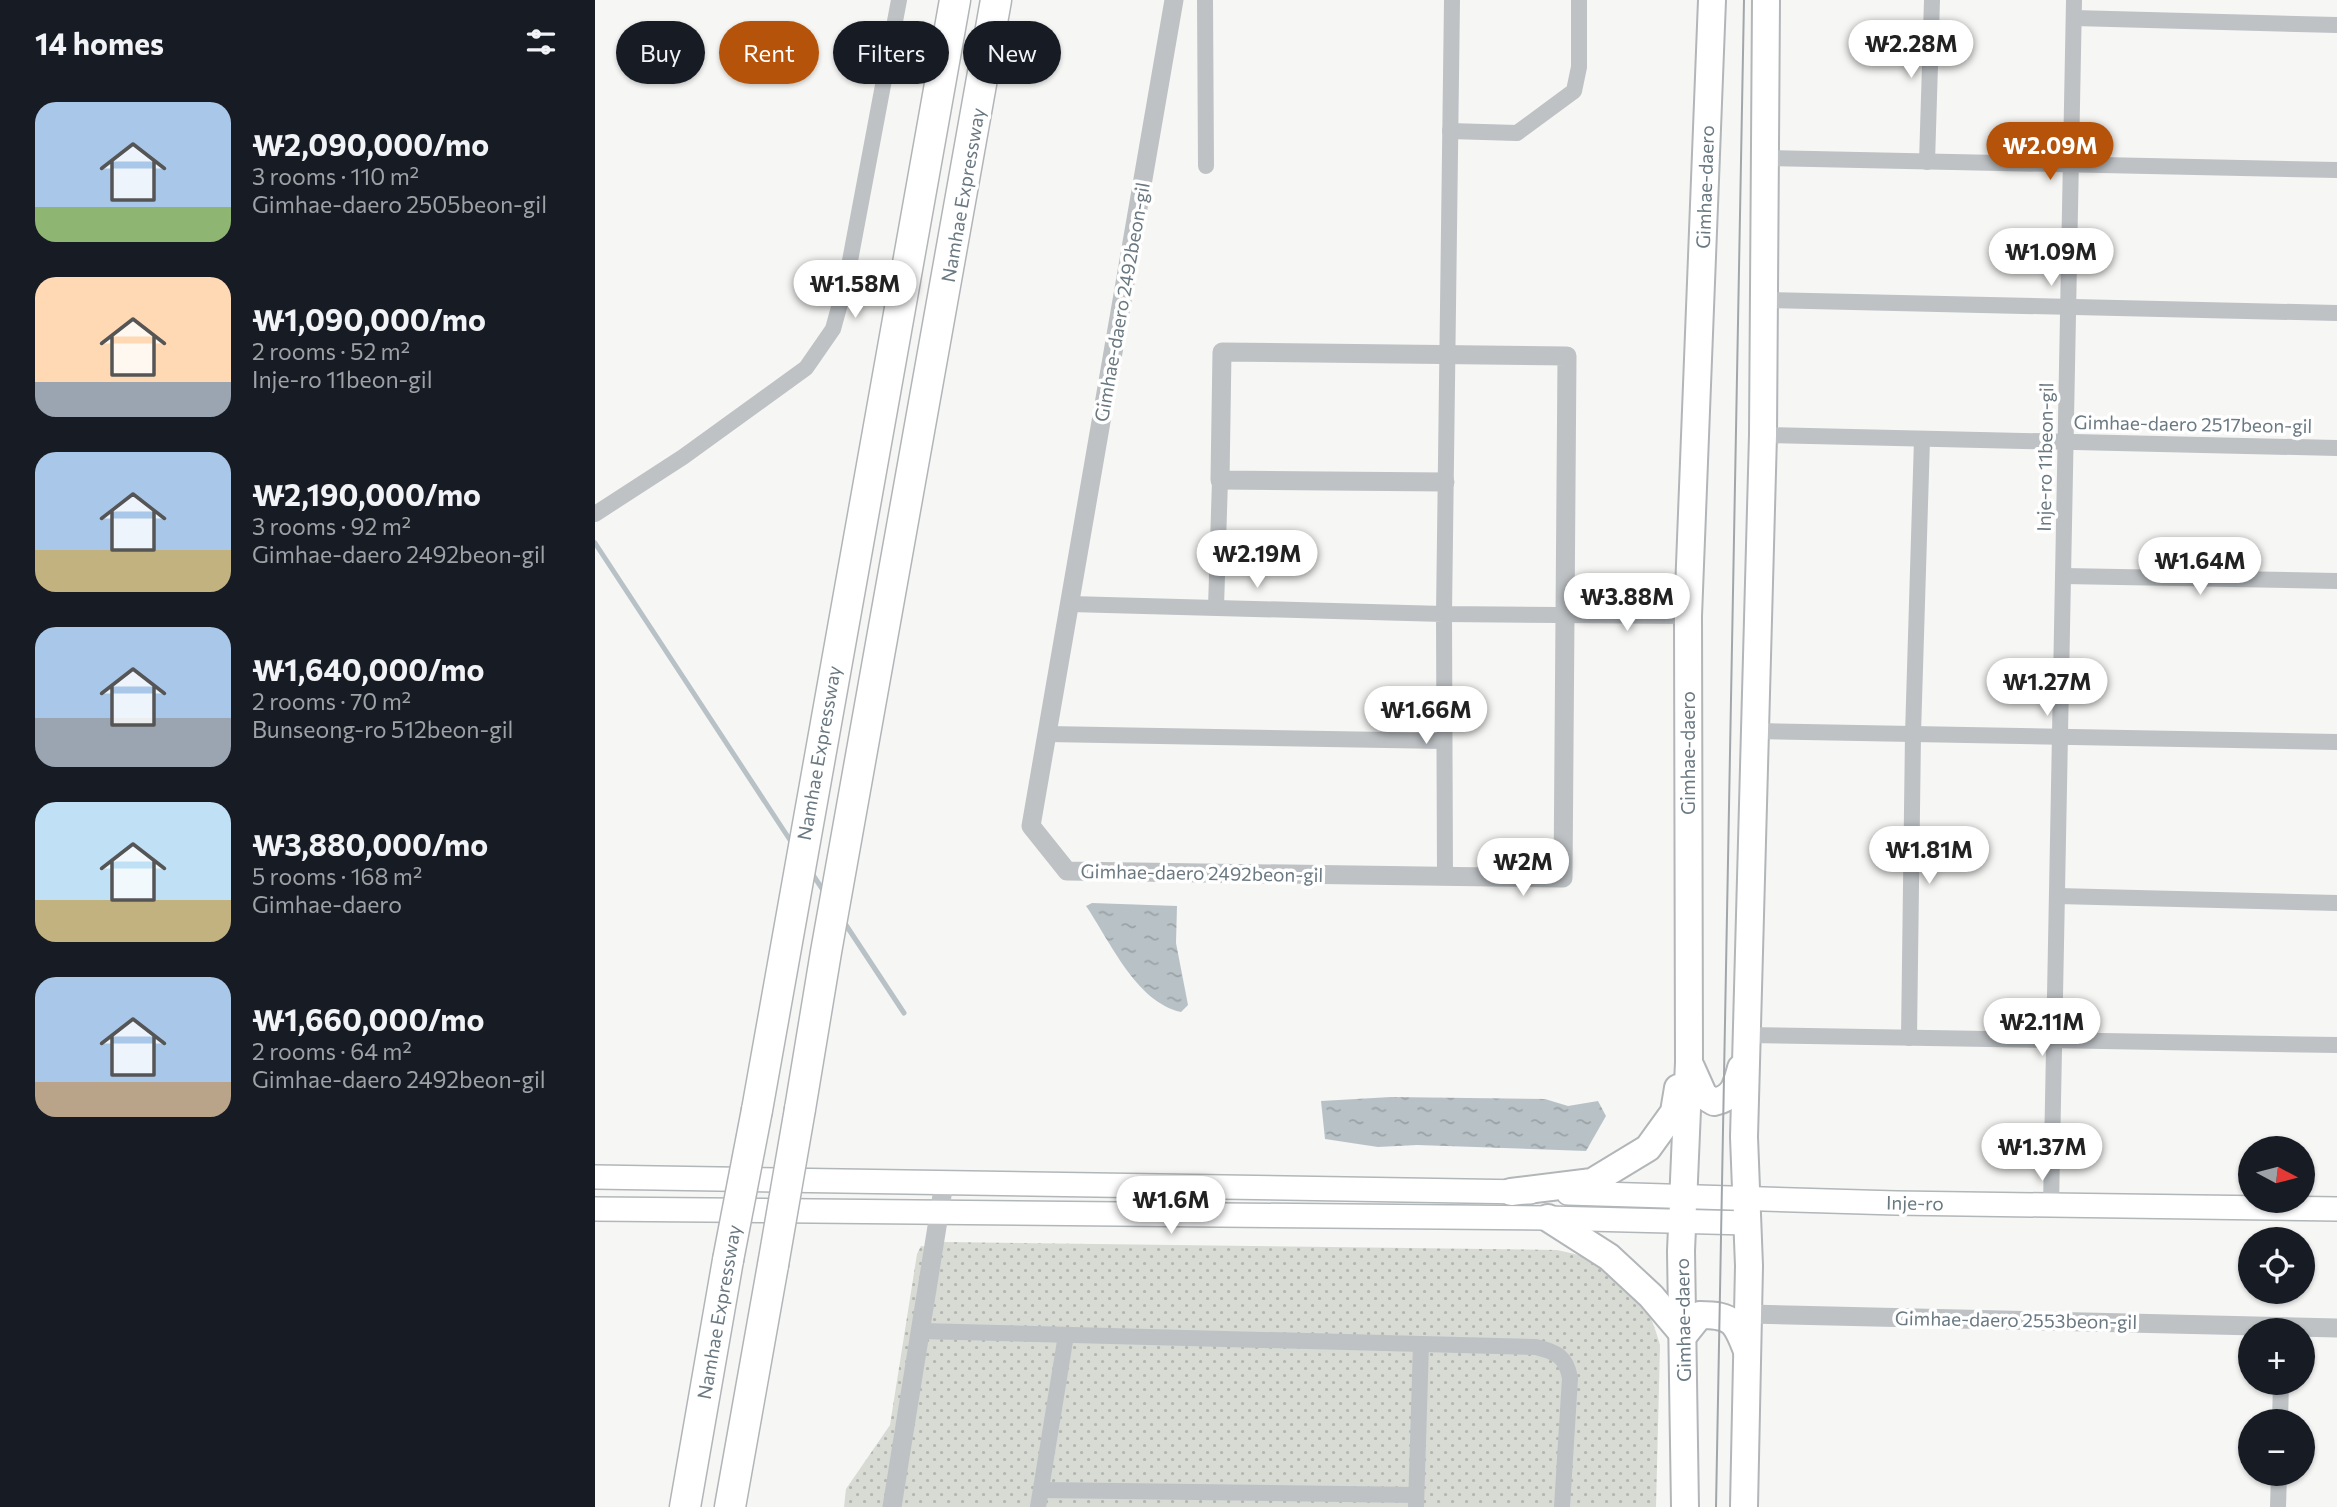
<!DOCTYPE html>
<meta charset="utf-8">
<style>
body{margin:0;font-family:Commissioner,sans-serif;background:#20242c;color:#f1f3f6;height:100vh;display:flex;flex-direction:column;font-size:26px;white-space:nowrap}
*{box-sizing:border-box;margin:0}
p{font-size:23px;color:#9ea1a6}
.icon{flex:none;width:38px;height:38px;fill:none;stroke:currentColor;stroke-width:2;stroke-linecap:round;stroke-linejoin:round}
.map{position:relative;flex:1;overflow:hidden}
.panel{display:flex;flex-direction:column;background:#171b24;width:595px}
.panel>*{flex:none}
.guide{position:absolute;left:21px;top:21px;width:665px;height:63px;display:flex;gap:14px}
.needle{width:46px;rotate:97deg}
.tools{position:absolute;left:1643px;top:1136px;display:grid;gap:14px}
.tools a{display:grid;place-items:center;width:77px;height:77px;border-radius:50%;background:#171b24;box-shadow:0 2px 5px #0004;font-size:35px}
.price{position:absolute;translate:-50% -60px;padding:0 16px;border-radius:24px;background:#fff;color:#222;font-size:23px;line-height:46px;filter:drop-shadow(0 2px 4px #0008)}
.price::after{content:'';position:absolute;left:50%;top:42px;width:21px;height:16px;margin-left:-10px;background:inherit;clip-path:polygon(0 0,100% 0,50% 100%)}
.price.on{background:#b45309;color:#fff}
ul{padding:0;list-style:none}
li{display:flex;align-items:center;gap:21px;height:175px;padding:0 35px}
li span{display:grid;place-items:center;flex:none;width:196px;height:140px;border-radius:21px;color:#555}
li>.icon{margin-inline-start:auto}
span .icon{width:84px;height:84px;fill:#fffc;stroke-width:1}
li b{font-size:30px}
h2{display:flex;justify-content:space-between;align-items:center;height:84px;padding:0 35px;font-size:30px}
.tag{padding:0 24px;border-radius:32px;background:#171b24;box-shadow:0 2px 5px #0004;font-size:24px;line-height:63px}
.tag.on{background:#b45309;color:#fff}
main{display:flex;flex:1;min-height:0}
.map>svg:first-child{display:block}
</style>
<main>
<section class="panel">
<h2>14 homes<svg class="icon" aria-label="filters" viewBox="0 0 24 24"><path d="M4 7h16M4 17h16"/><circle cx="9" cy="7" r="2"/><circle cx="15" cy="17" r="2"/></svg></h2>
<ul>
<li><span style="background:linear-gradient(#a9c7e8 75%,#8fb573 0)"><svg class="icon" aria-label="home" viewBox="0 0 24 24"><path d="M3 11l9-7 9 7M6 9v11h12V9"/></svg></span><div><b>₩2,090,000/mo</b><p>3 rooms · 110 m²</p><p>Gimhae-daero 2505beon-gil</p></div></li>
<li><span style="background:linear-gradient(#ffd9b3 75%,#9aa5b1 0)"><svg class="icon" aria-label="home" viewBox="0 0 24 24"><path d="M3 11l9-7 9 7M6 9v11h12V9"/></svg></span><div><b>₩1,090,000/mo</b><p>2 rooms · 52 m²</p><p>Inje-ro 11beon-gil</p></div></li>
<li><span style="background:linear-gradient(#a9c7e8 70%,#c2b280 0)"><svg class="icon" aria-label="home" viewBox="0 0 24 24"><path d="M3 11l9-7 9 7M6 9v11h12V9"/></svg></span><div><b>₩2,190,000/mo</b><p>3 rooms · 92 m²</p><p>Gimhae-daero 2492beon-gil</p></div></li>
<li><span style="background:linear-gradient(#a9c7e8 65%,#9aa5b1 0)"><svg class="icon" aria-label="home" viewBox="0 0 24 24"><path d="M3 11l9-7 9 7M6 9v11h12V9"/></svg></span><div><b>₩1,640,000/mo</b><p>2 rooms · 70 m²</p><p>Bunseong-ro 512beon-gil</p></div></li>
<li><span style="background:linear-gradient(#bfe0f5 70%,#c2b280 0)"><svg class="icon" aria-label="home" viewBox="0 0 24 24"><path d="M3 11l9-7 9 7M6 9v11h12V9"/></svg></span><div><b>₩3,880,000/mo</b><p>5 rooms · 168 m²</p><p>Gimhae-daero</p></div></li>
<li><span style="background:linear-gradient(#a9c7e8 75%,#b9a48a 0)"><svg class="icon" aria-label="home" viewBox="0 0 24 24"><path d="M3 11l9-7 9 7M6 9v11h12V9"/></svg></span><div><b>₩1,660,000/mo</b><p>2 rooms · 64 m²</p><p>Gimhae-daero 2492beon-gil</p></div></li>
</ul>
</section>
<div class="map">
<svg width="1742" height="1507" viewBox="0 0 1742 1507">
<defs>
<pattern id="grass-dots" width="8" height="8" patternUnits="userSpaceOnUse" patternTransform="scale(1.75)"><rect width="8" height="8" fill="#d7dbd4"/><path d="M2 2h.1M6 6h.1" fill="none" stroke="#b2b6b1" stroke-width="1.8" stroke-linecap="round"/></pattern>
<pattern id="water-ripples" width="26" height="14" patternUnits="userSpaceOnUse" patternTransform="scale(1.75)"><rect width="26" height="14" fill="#b8c2c6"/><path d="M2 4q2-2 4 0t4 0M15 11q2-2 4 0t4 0" fill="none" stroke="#9aa2a6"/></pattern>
</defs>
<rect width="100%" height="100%" fill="#f6f6f4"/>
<!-- grass -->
<g fill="url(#grass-dots)">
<path d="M348 1242 962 1250C1023 1262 1048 1285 1065 1345L1061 1507H300Z"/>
<polygon points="326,1246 332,1247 292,1507 249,1507 251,1489 295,1425 322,1254"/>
</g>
<!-- water -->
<g fill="url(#water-ripples)">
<path d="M497 903 582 906 581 943 593 1005 586 1012C541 1002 515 941 491 906Z"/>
<polygon points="796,1097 950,1099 973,1106 1003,1101 1011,1116 991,1151 822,1145 783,1147 730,1139 726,1101"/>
</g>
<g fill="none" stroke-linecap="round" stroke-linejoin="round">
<!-- stream -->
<g stroke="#b8c2c6" stroke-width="5">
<polyline points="0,543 197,843"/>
<polyline points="216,872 230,893"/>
<polyline points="247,919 309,1013"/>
</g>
<defs>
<g id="secondary">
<polyline points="0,1177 935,1192"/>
<polyline points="973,1193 1301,1203 1742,1209"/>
<polyline points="0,1209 953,1218 1153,1223"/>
</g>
<g id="primary">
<path d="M1096 1067 1109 1096 1119 1102C1139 1098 1141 1086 1146 1068"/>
<polyline points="916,1192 997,1182 1053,1148 1079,1112 1083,1088"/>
<path d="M953 1218 1014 1257 1056 1296 1089 1335 1105 1315C1138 1315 1141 1322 1152 1351"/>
<polyline points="1090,1507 1086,1251 1094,1062 1093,616 1117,0"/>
<polyline points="1149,1507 1154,1266 1149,1137 1168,435 1171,0"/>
</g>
<g id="motorway">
<polyline points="205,1109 231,952 401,0"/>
<polyline points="162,1110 360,0"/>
<polyline points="90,1507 133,1260"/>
<polyline points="135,1507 178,1265"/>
</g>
</defs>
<!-- secondary casing -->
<use href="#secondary" stroke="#b1b6b9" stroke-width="26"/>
<!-- primary casing -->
<use href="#primary" stroke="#b2b6b9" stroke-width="30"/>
<!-- motorway casing -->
<use href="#motorway" stroke="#b2b5b8" stroke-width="33"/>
<!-- minor -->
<g stroke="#bec2c5" stroke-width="16">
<polyline points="610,0 611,166"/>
<polyline points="857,0 849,614 1093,616"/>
<polyline points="1479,18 1742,25"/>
<polyline points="855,131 922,133 979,91 984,67 984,0"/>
<polyline points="1169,158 1742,170"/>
<polyline points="1332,162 1337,0"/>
<polyline points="1169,300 1742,313"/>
<polyline points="1168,435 1742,448"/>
<polyline points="0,514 88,457 211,368 238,329 251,282 304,0"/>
<polyline points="1468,576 1742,581"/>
<polyline points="475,604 849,614 850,877"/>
<polyline points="621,607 625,480"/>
<polyline points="1162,731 1742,742"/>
<polyline points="452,734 849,741"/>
<polyline points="1462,896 1742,903"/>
<polyline points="1152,1035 1742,1045"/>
<polyline points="1314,1038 1318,734 1327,439"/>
<polyline points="1456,1206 1479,0"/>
<path d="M326 1331 941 1347C961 1352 971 1356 975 1378L967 1507"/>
<polyline points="1685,1421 1686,1382"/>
<polyline points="446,1490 821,1495"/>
<polyline points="443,1507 471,1335"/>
<polyline points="821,1507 826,1344"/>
<polyline points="1683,1507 1684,1474"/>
</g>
<!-- tertiary -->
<g stroke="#bec2c5" stroke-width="19">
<polyline points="579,0 436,826 472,871 968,878 972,356 627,352 625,480 850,482"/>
<polyline points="1154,1314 1742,1328"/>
<polyline points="297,1507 349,1183"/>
</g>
<!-- secondary -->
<use href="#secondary" stroke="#fff" stroke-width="23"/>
<!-- primary -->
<use href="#primary" stroke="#fff" stroke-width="26"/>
<!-- motorway -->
<use href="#motorway" stroke="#fff" stroke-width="30"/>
<!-- tram -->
<polyline stroke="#a0a6aa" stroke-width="2" points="1121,1507 1149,0"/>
<defs>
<g id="motorway-bridge">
<polyline points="133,1260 162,1110"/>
<polyline points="178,1265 205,1109"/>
</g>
</defs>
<!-- motorway-bridge casing -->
<use href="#motorway-bridge" stroke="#b2b5b8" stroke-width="33" stroke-linecap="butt"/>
<!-- motorway-bridge -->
<use href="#motorway-bridge" stroke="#fff" stroke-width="30"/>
</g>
<g text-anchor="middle" stroke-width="7" stroke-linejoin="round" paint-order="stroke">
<!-- street labels -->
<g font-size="19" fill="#697881" stroke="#fff">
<text transform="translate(1110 187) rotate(-88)" y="7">Gimhae-daero</text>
<text transform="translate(368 195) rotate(-80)" y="7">Namhae Expressway</text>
<text transform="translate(527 302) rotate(-80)" y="7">Gimhae-daero 2492beon-gil</text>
<text transform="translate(1598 424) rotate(1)" y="7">Gimhae-daero 2517beon-gil</text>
<text transform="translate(1450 457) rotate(-89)" y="7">Inje-ro 11beon-gil</text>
<text transform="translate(224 753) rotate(-80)" y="7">Namhae Expressway</text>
<text transform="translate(1093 753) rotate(-90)" y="7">Gimhae-daero</text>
<text transform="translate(607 873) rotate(1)" y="7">Gimhae-daero 2492beon-gil</text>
<text transform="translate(1320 1203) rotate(1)" y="7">Inje-ro</text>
<text transform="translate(124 1312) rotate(-80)" y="7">Namhae Expressway</text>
<text transform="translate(1088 1320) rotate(-91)" y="7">Gimhae-daero</text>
<text transform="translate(1421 1320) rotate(1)" y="7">Gimhae-daero 2553beon-gil</text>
</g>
</g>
</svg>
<div class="tools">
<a><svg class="needle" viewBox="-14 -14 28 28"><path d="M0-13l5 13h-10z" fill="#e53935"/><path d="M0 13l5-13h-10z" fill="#9ea1a6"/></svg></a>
<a><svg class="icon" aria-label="locate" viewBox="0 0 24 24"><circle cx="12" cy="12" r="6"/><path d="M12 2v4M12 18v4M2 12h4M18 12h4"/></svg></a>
<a>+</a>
<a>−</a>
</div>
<b class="price" style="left:1316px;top:80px">₩2.28M</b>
<b class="price on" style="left:1455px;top:182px">₩2.09M</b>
<b class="price" style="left:1456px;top:288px">₩1.09M</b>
<b class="price" style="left:260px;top:320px">₩1.58M</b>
<b class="price" style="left:662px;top:590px">₩2.19M</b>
<b class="price" style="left:1605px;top:597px">₩1.64M</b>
<b class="price" style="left:1032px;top:633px">₩3.88M</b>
<b class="price" style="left:1452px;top:718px">₩1.27M</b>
<b class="price" style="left:831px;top:746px">₩1.66M</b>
<b class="price" style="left:1334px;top:886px">₩1.81M</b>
<b class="price" style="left:928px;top:898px">₩2M</b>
<b class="price" style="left:1447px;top:1058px">₩2.11M</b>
<b class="price" style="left:1447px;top:1183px">₩1.37M</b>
<b class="price" style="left:576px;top:1236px">₩1.6M</b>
<div class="guide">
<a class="tag">Buy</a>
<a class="tag on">Rent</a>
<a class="tag">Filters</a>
<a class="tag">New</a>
</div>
</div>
</main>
